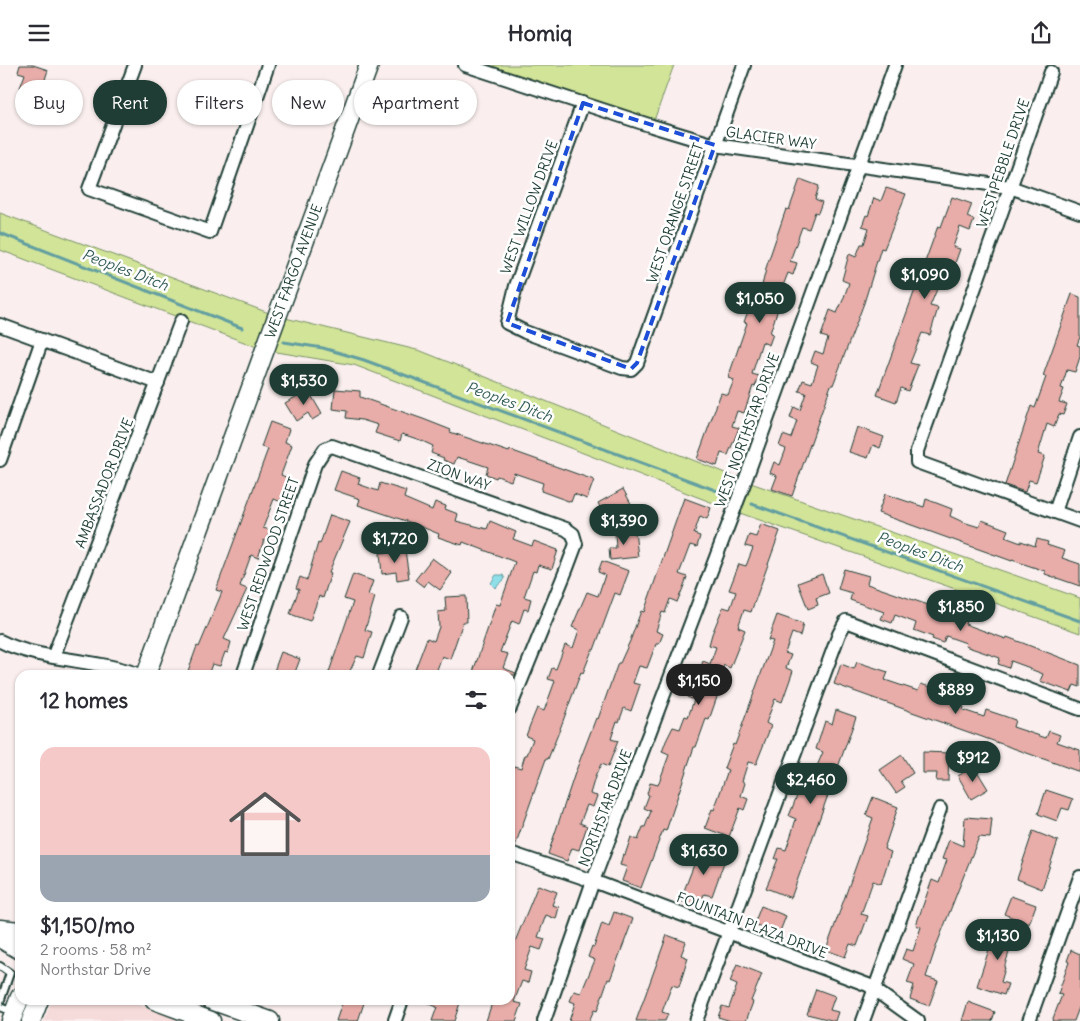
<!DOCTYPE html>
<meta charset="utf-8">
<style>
body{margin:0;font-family:Delius,sans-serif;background:#f2f2f3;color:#2b2b33;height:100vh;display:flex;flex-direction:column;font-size:19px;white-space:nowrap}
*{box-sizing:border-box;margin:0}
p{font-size:16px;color:#7c7c81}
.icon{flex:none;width:28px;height:28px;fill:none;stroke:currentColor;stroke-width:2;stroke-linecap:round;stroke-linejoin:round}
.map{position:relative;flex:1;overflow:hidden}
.side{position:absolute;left:15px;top:605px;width:500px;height:335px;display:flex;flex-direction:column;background:#fff;border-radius:15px;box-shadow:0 1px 4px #0004}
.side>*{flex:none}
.guide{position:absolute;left:15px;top:15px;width:500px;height:45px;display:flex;gap:10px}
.price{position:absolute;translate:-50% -42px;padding:0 11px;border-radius:18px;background:#1f3d34;color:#fff;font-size:16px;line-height:32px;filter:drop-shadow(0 1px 2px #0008)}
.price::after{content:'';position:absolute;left:50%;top:30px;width:15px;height:11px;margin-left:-8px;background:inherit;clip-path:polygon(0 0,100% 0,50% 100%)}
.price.current{background:#222;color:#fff}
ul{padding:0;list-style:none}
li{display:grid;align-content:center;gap:10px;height:265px;padding:0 25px}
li+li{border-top:1px solid #e1e1e2}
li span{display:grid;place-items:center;height:155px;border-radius:15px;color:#555}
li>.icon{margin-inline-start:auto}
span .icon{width:90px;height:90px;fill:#fffc;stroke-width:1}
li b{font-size:21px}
h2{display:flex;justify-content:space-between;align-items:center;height:60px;padding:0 25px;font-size:21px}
.tag{padding:0 18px;border-radius:22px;background:#fff;box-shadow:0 1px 4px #0004;font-size:18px;line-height:45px}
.tag.current{background:#1f3d34;color:#fff}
header{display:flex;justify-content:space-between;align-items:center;height:65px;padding:0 25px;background:#fff;font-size:22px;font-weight:800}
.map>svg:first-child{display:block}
</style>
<header><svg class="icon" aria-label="menu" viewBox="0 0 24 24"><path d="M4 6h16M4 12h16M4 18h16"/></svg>Homiq<svg class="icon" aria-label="share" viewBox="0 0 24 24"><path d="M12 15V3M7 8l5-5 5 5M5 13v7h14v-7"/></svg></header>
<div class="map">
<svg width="1080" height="956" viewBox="0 0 1080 956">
<rect width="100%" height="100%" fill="#faefee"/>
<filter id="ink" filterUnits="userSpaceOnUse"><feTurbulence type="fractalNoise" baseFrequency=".02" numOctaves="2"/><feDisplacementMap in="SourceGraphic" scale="10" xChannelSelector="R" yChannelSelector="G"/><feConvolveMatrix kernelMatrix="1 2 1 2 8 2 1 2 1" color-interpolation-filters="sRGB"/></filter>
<g filter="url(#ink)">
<!-- built -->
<polygon fill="#f5dbd9" points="52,935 126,935 183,956 44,956"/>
<!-- green -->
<g fill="#d2e498" stroke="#789066">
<polygon points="465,0 674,0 652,61"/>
<polygon points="0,148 277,251 421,286 745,416 1080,533 1080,568 734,446 354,300 265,285 0,185"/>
</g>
<!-- water -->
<polygon fill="#8edfe9" stroke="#629ea1" points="496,510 503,510 505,514 495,523 491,518"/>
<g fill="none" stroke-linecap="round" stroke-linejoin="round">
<!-- stream -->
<g stroke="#629ea1" stroke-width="3">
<polyline points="0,168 242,263"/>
<polyline points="284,277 323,283 364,295 723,428"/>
<polyline points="752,439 1080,556"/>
</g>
</g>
<!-- building -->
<g fill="#e8ada9" stroke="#1f3d34">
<polygon points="20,0 33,0 48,5 40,30 20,23 25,9 18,7"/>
<polygon points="800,114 819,121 815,134 822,137 818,148 815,147 809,164 802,162 790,196 797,198 793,210 788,208 781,226 788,229 784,240 780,238 770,268 773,269 769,280 762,277 752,309 759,311 755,322 753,321 744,348 737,346 732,361 739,363 728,390 721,388 717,401 697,394 721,328 728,330 734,315 728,313 747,258 744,257 748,246 755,249 767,200 786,144 789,145"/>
<polygon points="886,123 906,129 884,184 881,183 864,238 833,320 831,320 792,431 772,424 777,411 770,408 774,397 780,400 786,384 779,381 783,370 791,373 797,356 790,353 794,342 800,345 806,328 799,326 803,315 812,318 818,300 811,297 815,286 823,289 828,273 821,271 830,245 837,248 843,235 849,218 842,215 849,189 856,192 861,179 864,179 869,163 862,161 866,150 868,151 874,133 881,136"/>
<polygon points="952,132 972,139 967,152 974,155 970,166 960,162 953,182 960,184 949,215 942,212 930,241 938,243 930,270 922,268 910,298 918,300 908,326 901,323 896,337 877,330 938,161 941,162"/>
<polygon points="1072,229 1080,232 1080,272 1077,280 1080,281 1080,292 1075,307 1067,305 1061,323 1064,324 1059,337 1067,339 1063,350 1059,349 1054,362 1047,359 1038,389 1045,391 1036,417 1029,415 1025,427 1005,420 1031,341 1035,343 1046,312 1043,311"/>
<polygon points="335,324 360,326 360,332 423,354 451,365 450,367 509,387 510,385 594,415 587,434 574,429 571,437 560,433 541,426 543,418 514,408 511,416 497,411 496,413 486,409 488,402 470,396 457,392 454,399 443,395 444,393 431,388 433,381 420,375 402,369 400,376 375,368 378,360 362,355 346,353 347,346 333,344"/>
<polygon points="308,325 322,349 312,355 308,348 296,356 285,338"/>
<polygon points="270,357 289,364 285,377 292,380 281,410 288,413 281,437 274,434 263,463 270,465 266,476 264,475 258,493 251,490 240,521 247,524 224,574 231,577 228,588 225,587 220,601 212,599 208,610 201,610 188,606 197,581 199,582 222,527 216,525 268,384 261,382"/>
<polygon points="857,362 884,372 880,383 873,380 868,393 849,387"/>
<polygon points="341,406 360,413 358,419 378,426 380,418 406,426 404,433 432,445 435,437 446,441 445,444 458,449 456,456 487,464 490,456 516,467 513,474 532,481 534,476 558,485 552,504 538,500 536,507 533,506 524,532 531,534 528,545 524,544 519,559 512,556 500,587 508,589 503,603 516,608 515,610 472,610 496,539 500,540 515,497 463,477 462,480 438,472 439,469 412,458 358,440 360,434 334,425"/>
<polygon points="623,424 635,446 617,456 610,444 603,448 598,438"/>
<polygon points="885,429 924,442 926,434 952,444 950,451 963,457 979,462 982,455 1008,465 1005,472 1021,478 1021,476 1035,481 1037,474 1048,477 1047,480 1065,486 1062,493 1080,499 1080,521 1045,509 1045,506 1012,495 1012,496 878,448"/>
<polygon points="684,433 711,443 707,454 700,451 694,469 700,471 697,482 690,480 684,496 679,509 687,512 683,523 677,537 670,534 665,548 662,547 656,566 663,569 659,579 656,579 647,603 639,601 633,618 640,620 631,646 624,643 619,657 617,656 611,674 618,676 608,702 601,699 595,712 590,729 597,731 593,742 587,740 580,758 587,761 579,785 572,783 567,796 548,789 575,708 596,653 598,654 618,598 620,598 630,576 641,546 644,547"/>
<polygon points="330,450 350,457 329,507 331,508 323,533 319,531 310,556 290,549 299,524 296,523 300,512 307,515 318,478 320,479"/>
<polygon points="761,459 780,466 751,547 744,545 738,562 745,565 730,603 724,600 718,617 725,619 721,630 718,629 709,655 706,654 696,682 694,682 666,766 663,765 641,823 622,816 627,802 620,800 623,789 625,790 631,772 638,775 643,762 645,762 651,746 644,743 649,730 647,729 650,718 658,720 669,690 662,687 666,676 673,662 680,664 685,651 688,652 694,635 687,632 691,621 694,622 703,596 710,599 716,582 709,580 712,569 723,542 730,544 736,527 729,525 739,499 746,501 753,483 745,481 749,470 756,472"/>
<polygon points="635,466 638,492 610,495 609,483 616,483 615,468"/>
<polygon points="405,485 409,513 397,515 396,507 382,509 380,488"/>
<polygon points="432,493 452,508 440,525 428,516 424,522 415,515"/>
<polygon points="602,496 629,506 620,530 615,528 594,585 592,585 583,608 581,607 560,664 548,694 546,694 515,781 510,780 510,711 514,701 521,703 525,690 527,690 533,674 526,671 530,660 537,643 544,646 555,616 548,614 552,603 556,604 565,580 573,583 579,565 572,562 587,527 598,531 605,510 598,507"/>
<polygon points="844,504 869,511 867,519 934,542 933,544 966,556 965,559 1006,574 1007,572 1080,600 1080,622 1074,620 1071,627 1040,616 1043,609 1030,604 1030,603 1011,596 1009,603 998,599 1000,593 965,581 966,578 946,571 943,578 932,574 933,572 914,565 916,558 895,550 892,558 881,554 884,547 850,535 852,528 838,524"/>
<polygon points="353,509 373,516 368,530 375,532 365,565 372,567 364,593 357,591 348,610 328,610 353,537 344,534"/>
<polygon points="822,509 829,528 816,533 818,540 808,544 798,518"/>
<polygon points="466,531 467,557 463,557 450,594 442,591 435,610 413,610 427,573 434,576 439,562 438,547 446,546 445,532"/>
<polygon points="777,550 803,559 800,571 792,568 785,588 791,590 786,603 793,606 782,637 775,634 766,658 771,661 756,699 748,697 742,716 745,718 741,731 748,734 744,745 740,743 729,772 705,763 712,744 714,745 728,705 724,703 733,679 735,680 773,576 768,575"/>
<polygon points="281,587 300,594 294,610 274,606"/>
<polygon points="857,597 888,607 885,615 918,626 921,619 953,630 950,637 964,642 963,645 984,652 986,645 1004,651 1015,655 1013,662 1046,673 1049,666 1060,670 1057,677 1080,685 1080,707 834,619 841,599 854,604"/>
<polygon points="836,645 856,652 791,833 766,823 778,794 775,794 779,783 786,785 792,767 796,754 789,751 802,718 809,720 823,687 816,684 825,656 832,659"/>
<polygon points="923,687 949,688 948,716 936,716 937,708 923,708"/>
<polygon points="902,690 913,708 901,716 905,722 896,728 880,705"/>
<polygon points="974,701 988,724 971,734 958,711"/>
<polygon points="1046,725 1073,734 1069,745 1062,743 1057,756 1038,749"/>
<polygon points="873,732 898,742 884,784 891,787 881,819 873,816 868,830 861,849 868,851 857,881 850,879 845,892 826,885 873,753 866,750"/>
<polygon points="965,752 992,754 990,773 979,772 937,879 926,912 938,916 929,941 910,934 914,920 907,918 914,899 902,894 906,884 913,886 921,862 916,860 932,815 939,818 947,795 942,794 949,775 963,781"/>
<polygon points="1033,766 1058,776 1042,824 1017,814"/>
<polygon points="702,779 727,789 712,831 704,829 700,842 680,836"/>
<polygon points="538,820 557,827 552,840 559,842 556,854 546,850 538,872 545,874 541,885 532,882 524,905 531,907 528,918 522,916 514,937 522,939 516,956 486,956 493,935 510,935 510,889"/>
<polygon points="1011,831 1036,840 1029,859 1004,849"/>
<polygon points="761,841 786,851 779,869 754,859"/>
<polygon points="614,847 633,854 610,915 608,914 597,946 594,945 589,956 569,956 575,938 570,936 574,926 581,928 595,895 588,892 592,881 594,882 602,858 609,861"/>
<polygon points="996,863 1022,872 1018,883 1011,881 1004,903 1005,903 1001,917 1008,919 1004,930 977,921"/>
<polygon points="667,870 686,877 681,890 688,893 679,922 672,920 662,947 668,949 665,956 636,956"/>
<polygon points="1071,885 1080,889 1080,940 1074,956 1052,956 1062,930 1058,929 1069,897 1067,896"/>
<polygon points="737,899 762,909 751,936 753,937 746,956 731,956 718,952 722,941 729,943 737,920 730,917"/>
<polygon points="816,924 835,931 830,945 838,947 835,956 807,949"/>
<polygon points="343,935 354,935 364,938 358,956 336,956"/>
<polygon points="421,935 452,935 460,938 454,956 432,956 437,942"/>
<polygon points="968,937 995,947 992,956 962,956"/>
</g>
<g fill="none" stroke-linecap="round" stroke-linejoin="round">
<defs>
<g id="service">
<polyline points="0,901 10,908 0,937"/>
<polyline points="0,942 13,947"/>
</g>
<g id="minor">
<polyline points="135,0 89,124 210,167 268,0"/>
<polyline points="465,0 652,61 715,80 1010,122 1080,147"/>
<polyline points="1051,7 917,386 917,397 1080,456"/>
<polyline points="583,38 516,221 507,258 525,267 622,303 631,304 637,298 744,0"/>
<polyline points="0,260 158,318"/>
<polyline points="0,395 42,275"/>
<polyline points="1055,447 1080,372"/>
<path d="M0 576C39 596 97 594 140 610"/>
<polyline points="54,590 181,256"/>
<polyline points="243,610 315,399 325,384 332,381 566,464 573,469 576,479 567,503 510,643"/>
<polyline points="379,610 401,552"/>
<polyline points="510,788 593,816 868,920 918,956"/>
<polyline points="395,955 402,935"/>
<polyline points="544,956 593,816 745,416 895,0"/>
<polyline points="696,956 839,569 846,556 1080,644"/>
<polyline points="863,956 940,744"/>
<polyline points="1029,956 1080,812"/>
</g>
<g id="secondary">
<path id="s1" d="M146 610 369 0"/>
<polyline points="0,864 20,866"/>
<polyline points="0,873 20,885"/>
<polyline points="154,935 211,956"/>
<polyline points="211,935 270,956"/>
<polyline points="11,956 20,932"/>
<polyline points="31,956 39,935"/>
</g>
</defs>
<!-- service casing -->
<use href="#service" stroke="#1f3d34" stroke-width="10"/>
<!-- minor casing -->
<use href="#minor" stroke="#1f3d34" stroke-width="16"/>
<!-- secondary casing -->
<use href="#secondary" stroke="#1f3d34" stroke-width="21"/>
<!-- service -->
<use href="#service" stroke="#fff" stroke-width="6"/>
<!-- minor -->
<use href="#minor" stroke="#fff" stroke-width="12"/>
<!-- secondary -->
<use href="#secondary" stroke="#fff" stroke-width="18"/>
</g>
</g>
<!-- marked area -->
<path fill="none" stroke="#1d4ed8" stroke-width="4" stroke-dasharray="10 6" stroke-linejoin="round" d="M583 38 715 80 637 298 631 304 507 258Z"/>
<g text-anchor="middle" stroke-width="5" stroke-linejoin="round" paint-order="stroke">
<!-- street labels -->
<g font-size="14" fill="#1f3d34" stroke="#fff">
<text transform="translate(771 73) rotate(8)" y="5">GLACIER WAY</text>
<text transform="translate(1003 98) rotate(-71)" y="5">WEST PEBBLE DRIVE</text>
<text transform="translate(529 142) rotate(-70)" y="5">WEST WILLOW DRIVE</text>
<text transform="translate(675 148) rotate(-71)" y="5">WEST ORANGE STREET</text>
<text dy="5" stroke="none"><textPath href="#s1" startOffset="430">WEST FARGO AVENUE</textPath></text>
<text transform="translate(747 365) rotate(-70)" y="5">WEST NORTHSTAR DRIVE</text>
<text transform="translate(459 410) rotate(20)" y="5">ZION WAY</text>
<text transform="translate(104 418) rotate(-69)" y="5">AMBASSADOR DRIVE</text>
<text transform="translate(268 489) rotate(-71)" y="5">WEST REDWOOD STREET</text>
<text transform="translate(605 743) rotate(-69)" y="5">NORTHSTAR DRIVE</text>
<text transform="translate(752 860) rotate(21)" y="5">FOUNTAIN PLAZA DRIVE</text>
</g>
<!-- water labels -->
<g font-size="15" font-style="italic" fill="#355d58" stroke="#fff">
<text transform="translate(125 205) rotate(21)" y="5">Peoples Ditch</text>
<text transform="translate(509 337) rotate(20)" y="5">Peoples Ditch</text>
<text transform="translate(920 487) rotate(20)" y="5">Peoples Ditch</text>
</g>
</g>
</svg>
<b class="price" style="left:925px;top:235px">$1,090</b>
<b class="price" style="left:760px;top:259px">$1,050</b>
<b class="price" style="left:304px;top:341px">$1,530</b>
<b class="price" style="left:624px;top:481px">$1,390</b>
<b class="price" style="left:395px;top:499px">$1,720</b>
<b class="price" style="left:961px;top:567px">$1,850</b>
<b class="price current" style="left:699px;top:641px">$1,150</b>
<b class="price" style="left:956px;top:650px">$889</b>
<b class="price" style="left:973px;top:718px">$912</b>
<b class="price" style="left:811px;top:740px">$2,460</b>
<b class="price" style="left:704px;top:811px">$1,630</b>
<b class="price" style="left:998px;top:896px">$1,130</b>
<div class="guide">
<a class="tag">Buy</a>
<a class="tag current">Rent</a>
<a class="tag">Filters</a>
<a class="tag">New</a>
<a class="tag">Apartment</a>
</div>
<section class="side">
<h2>12 homes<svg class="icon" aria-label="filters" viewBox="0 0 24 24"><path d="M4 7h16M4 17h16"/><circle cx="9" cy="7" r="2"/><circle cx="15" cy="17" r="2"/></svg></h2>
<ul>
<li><span style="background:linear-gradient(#f6c9c9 70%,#9aa5b1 0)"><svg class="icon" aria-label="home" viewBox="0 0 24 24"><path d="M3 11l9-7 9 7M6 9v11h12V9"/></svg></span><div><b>$1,150/mo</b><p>2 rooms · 58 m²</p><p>Northstar Drive</p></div></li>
</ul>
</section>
</div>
